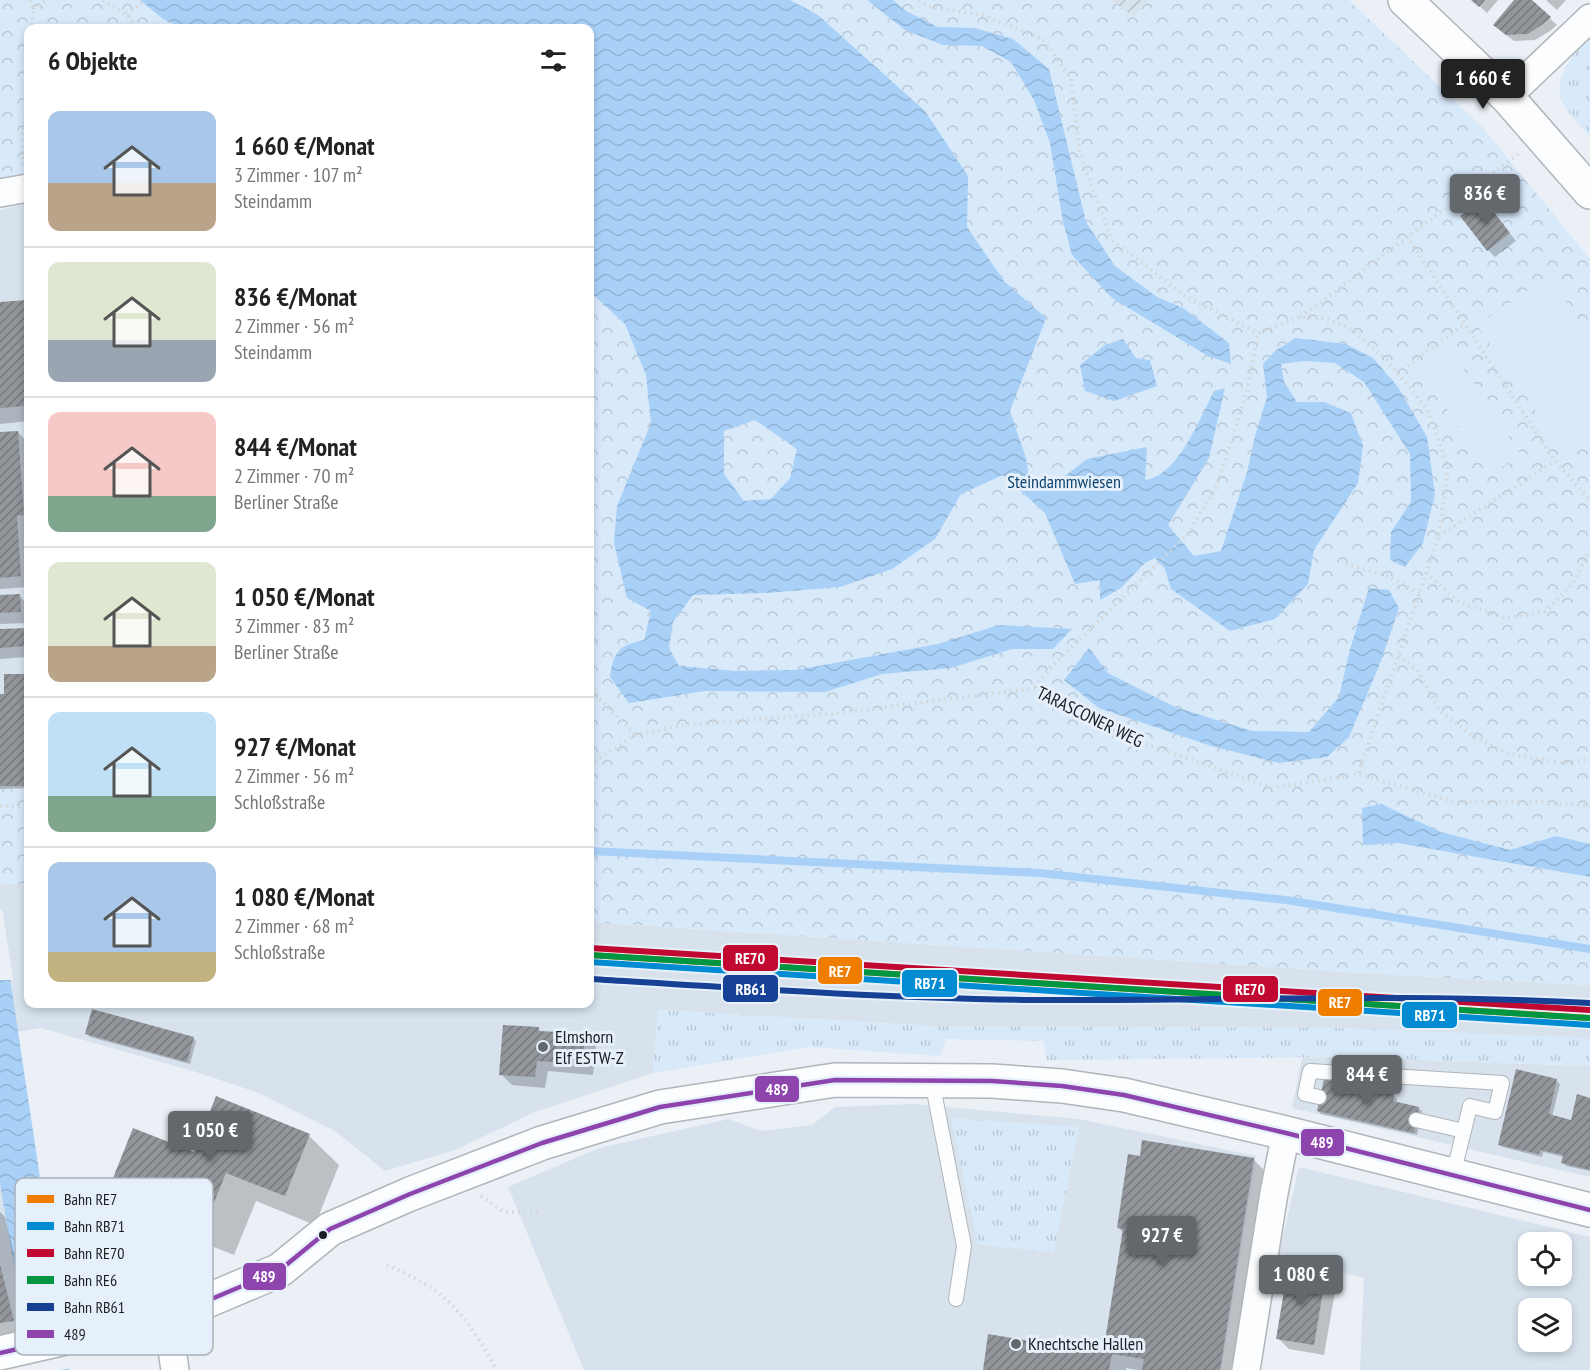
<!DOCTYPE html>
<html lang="de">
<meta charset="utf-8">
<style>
body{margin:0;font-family:"PT Sans Narrow",sans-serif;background:#f2f2f2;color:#222;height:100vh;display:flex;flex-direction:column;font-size:22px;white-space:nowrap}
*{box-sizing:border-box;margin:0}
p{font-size:20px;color:#767676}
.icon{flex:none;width:33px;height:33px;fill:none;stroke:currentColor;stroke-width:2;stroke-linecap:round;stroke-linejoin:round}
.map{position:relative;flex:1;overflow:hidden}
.side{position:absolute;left:24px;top:24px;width:570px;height:984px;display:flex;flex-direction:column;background:#fff;border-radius:12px;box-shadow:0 3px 9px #0003}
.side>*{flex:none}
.buttons{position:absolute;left:1518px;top:1232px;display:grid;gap:12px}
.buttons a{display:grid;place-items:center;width:54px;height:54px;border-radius:12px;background:#fff;box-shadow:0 3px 9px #0003;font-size:30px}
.price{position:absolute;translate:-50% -51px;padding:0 14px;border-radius:6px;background:#63686c;color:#fff;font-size:20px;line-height:39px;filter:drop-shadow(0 2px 3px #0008)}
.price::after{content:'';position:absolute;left:50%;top:36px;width:18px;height:14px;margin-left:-9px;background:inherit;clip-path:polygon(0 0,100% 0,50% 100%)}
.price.current{background:#222;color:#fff}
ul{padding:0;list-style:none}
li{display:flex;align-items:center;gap:18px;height:150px;padding:0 24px}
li+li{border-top:2px solid #e0e0e0}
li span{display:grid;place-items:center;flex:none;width:168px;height:120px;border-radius:12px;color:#555}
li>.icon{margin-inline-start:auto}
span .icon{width:72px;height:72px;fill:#fffc;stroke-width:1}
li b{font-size:26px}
h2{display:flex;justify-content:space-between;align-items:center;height:72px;padding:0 24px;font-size:26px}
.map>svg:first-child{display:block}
</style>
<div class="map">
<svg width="1590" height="1370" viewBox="0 0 1590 1370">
<defs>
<pattern id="industrial-furrows" width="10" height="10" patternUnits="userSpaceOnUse" patternTransform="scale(1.5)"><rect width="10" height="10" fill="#d7e2ed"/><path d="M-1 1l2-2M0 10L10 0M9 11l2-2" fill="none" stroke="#b8c1cb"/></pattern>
<pattern id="grass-tufts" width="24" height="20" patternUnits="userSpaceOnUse" patternTransform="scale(1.5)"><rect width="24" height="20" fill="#d8e9fa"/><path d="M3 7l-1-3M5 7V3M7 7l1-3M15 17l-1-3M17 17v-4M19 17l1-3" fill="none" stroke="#b9c7d6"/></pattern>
<pattern id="park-crowns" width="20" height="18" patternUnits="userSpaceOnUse" patternTransform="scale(1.5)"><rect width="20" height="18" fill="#d8e9fa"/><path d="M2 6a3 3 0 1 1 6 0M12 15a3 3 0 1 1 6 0" fill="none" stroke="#b9c7d6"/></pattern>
<pattern id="water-waves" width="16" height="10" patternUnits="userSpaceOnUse" patternTransform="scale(1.5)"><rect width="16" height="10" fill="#a9d1f8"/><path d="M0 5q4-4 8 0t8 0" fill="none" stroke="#91b3d4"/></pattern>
<pattern id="building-hatch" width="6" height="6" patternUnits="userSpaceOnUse" patternTransform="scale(1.5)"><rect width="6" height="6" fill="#92969b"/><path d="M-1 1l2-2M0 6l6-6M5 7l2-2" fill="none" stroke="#767a7e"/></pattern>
</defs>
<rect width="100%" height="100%" fill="#eaf0f6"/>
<!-- built -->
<g fill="#d7e2ed" fill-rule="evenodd">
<polygon points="28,203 28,790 0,789 0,210"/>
<polygon points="0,883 28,885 28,1004 590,1004 590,922 1378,974 1590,985 1590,1039 1338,1028 932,1026 658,1010 653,1073 535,1112 455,1150 385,1171 335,1131 259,1093 193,1071 41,1028 17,1032 0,912"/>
<polygon points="1336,1057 1590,1066 1590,1177 1292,1108 1302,1058"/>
<polygon points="913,1104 1079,1119 1256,1156 1221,1370 584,1370 508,1187 599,1148 729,1119 760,1131 812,1125 835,1107"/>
<path d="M1299 1167 1590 1237V1370H1360L1364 1278 1278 1258ZM1528 1242H1562V1275H1528ZM1528 1308H1562V1341H1528Z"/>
<polygon points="0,1184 24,1319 0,1323"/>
</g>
<!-- industrial -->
<polygon fill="url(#industrial-furrows)" points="1111,0 1149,0 1134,17"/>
<!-- grass -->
<g fill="url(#grass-tufts)">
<path d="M1590 34V137C1582 127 1562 108 1560 96 1556 74 1577 49 1590 34Z"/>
<polygon points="658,1010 932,1026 1338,1028 1566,1037 1590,1039 1590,1066 1336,1057 1047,1060 1043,1041 946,1039 940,1056 808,1047 653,1073"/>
<polygon points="951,1118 1079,1127 1054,1252 978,1245"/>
</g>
<!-- park -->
<g fill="url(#park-crowns)">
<polygon points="0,0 1111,0 1134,17 1149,0 1349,0 1483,128 1590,259 1590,985 1378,974 590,922 590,28 28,28 28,174 0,181"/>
<polygon points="0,789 28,790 28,885 0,883"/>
</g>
<!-- pitch -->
<g fill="#d8e9fa">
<polygon points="1549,276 1590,336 1590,439 1566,455 1477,325"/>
<polygon points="1450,348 1521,455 1490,475 1420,368"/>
</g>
<!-- water -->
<g fill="url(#water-waves)" fill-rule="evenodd">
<path d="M140 0H790L818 15 925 111 968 176 967 227 1004 281 1046 318 1010 411 1026 458 1029 478 1048 489 1087 459 1147 447 1145 480C1178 476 1200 418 1214 391L1225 388 1209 458 1168 525 1194 556 1221 551 1247 472 1255 436 1267 397 1263 364 1275 351 1296 338 1346 344 1373 358 1398 387 1427 437 1435 494 1423 543 1405 567 1390 560 1391 532 1411 502 1410 454 1364 382 1335 363 1305 361 1281 364 1284 382 1297 402H1324L1351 413 1363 446 1358 483 1314 550 1308 584 1275 619 1230 631 1171 589 1165 569 1155 558 1145 563 1121 588 1100 600V580L1075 584 1045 513 1003 475 961 494 935 539 892 569 840 587 767 593 693 595 673 622 669 648 679 666 736 671 796 670 938 644 999 625 1072 629 1053 649H1012L951 668 882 674 825 692 705 691 629 703 610 677C613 652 619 645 644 640L651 611 627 598 614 543 617 506 651 423 646 375 625 324 590 292V28H183L163 19ZM755 420 797 449 790 478 771 499 744 501 724 474V431Z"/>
<polygon points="867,0 893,0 904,10 938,27 975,28 1013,39 1049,69 1086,222 1115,266 1157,297 1183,308 1229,343 1231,364 1208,356 1112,298 1072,255 1063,222 1050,143 1034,100 1011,62 982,46 943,45 905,30"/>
<polygon points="1123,339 1136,358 1150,360 1157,386 1114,401 1085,391 1080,365 1105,345"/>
<polygon points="1369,588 1389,590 1399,608 1381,661 1349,737 1327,757 1279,763 1211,746 1099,708 1064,680 1089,648 1108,673 1175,707 1252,731 1309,732 1339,697 1350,649"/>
<polygon points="1381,804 1441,832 1510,850 1556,836 1590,844 1590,877 1398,843 1363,845 1362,808"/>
<polygon points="0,912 69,1370 32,1370 0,1184"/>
</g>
<!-- pier -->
<g fill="#eaf0f6">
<polygon points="0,909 3,912 13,980 0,980"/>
<polygon points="64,1310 72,1368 60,1370 29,1370 21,1319"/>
</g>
<!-- shadow -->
<g fill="#0003">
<polygon points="1473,0 1498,0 1487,13"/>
<polygon points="1516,0 1530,0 1557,25 1550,31 1535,40 1514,41 1502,32"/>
<polygon points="1546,0 1566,0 1557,10"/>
<polygon points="1489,207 1516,241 1495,257 1488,250"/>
<polygon points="28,301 28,421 0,424 0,304"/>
<polygon points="18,432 28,443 28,587 0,589 0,434"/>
<polygon points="19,595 28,605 28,623 0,624 0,596"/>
<polygon points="27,629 28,631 28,657 0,659 0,631"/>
<polygon points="6,675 28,675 28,788 0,789 0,696 6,696"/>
<polygon points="538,1028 542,1033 585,1034 596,1045 593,1075 548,1071 545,1088 512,1085 501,1074"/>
<polygon points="87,1034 193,1038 196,1041 190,1064 90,1037"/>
<polygon points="1557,1081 1560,1084 1552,1117 1572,1122 1590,1099 1590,1171 1566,1166 1563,1162 1564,1157 1543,1152 1542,1157 1503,1147 1500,1144"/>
<polygon points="1394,1096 1397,1099 1396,1103 1418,1108 1422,1111 1417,1135 1321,1114 1318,1111"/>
<polygon points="217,1098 309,1136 339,1165 315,1225 256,1201 234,1255 140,1218 111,1188 195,1154"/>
<polygon points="1141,1157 1253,1159 1268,1174 1237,1370 1138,1370 1126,1368 1126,1370 984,1370 1105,1354 1124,1233 1118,1227"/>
<polygon points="0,1212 5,1217 35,1342 0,1350"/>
<polygon points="1325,1275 1336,1286 1324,1355 1289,1349 1278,1338"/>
</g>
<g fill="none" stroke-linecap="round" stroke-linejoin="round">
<!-- stream -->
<polyline stroke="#a9d1f8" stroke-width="8" points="590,851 1040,873 1286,900 1590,949"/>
</g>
<!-- building -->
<g fill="url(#building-hatch)">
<polygon points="1471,0 1485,0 1479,7"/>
<polygon points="1514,0 1532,0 1551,17 1543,24 1528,34 1506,35 1493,25"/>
<polygon points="1483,198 1510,233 1487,251 1460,216"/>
<polygon points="28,300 28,406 0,408 0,302"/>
<polygon points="18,431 24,515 17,516 21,576 0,578 0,432"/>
<polygon points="20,594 21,612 0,613 0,595"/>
<polygon points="27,628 28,646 0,648 0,629"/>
<polygon points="4,674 28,674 28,786 0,786 0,694 4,694"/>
<polygon points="92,1009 194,1037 187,1062 85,1034"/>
<polygon points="503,1025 539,1027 538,1031 585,1033 583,1064 537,1061 535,1077 499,1075"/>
<polygon points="1516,1069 1557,1079 1549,1114 1571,1120 1577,1094 1590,1098 1590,1170 1561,1163 1563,1155 1540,1150 1539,1154 1498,1145"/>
<polygon points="1324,1079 1394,1094 1393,1101 1419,1107 1414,1133 1317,1111"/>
<polygon points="216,1096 310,1134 285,1196 226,1173 204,1227 109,1188 133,1128 194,1152"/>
<polygon points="1142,1140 1254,1158 1220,1370 1142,1370 1144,1359 1112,1354 1109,1370 983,1370 988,1334 1103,1353 1123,1229 1117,1228 1128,1154 1140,1156"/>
<polygon points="0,1264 14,1321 0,1323"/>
<polygon points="1288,1267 1326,1273 1314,1345 1276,1339"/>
</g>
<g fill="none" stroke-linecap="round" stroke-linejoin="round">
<defs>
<g id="service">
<polyline points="932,1081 964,1246 956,1299"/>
<polyline points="1319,1097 1305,1094 1310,1071 1502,1083 1495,1112 1470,1106 1453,1175"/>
<polyline points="1416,1120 1464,1131"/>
</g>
<g id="minor">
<polyline points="1507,97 1590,18"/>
<polyline points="0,193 28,188"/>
<polyline points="167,1315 175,1370"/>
<polyline points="1246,1370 1274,1193 1286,1133"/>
</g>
<polyline id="tertiary" points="1405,0 1507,97 1590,192"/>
<polyline id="primary" points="0,1353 167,1315 209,1300 280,1270 330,1229 410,1194 542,1143 660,1107 835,1080 992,1081 1062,1086 1124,1095 1286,1133 1590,1210"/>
</defs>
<!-- service casing -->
<use href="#service" stroke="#b1b5b9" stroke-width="16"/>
<!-- minor casing -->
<use href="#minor" stroke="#b1b5b9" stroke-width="30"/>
<!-- tertiary casing -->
<use href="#tertiary" stroke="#b1b5b9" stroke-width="36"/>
<!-- primary casing -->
<use href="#primary" stroke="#b1b5b9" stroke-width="36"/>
<!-- path -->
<g stroke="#d4d6d7" stroke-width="4" stroke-dasharray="1.5 4.5" stroke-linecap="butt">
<polyline points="30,0 33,8 32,28"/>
<polyline points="103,0 127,15 138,28"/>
<polyline points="919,0 928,6 982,15 1043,39 1071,78 1080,155 1112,240 1186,297 1258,333 1301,317 1324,318 1348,327 1388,361 1428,410 1448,467 1439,536 1358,774"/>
<polyline points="33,8 47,0"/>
<polyline points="127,15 144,0"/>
<polyline points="23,165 24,127 28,86"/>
<polyline points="1407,236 1555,461 1590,500"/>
<polyline points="1301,317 1521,152"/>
<polyline points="1398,373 1466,323"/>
<polyline points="1439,536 1555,461"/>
<polyline points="1346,564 1388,576 1420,594"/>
<polyline points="1426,573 1459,602 1505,618 1546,611 1573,583 1590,549"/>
<polyline points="1399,655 1418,671 1439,710 1474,737 1506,753 1562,763 1590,759"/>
<polyline points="590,684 596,695 635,735"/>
<polyline points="1035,687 1051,667 1187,535 1216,488 1247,392 1258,333"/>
<polyline points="590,765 635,735 682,725 838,713 1035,688 1128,738 1273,788 1358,774 1454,802 1543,802 1590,806"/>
<polyline points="0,806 28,807"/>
<polyline points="481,1196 504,1212 541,1212"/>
<path d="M387 1265C404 1273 422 1281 437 1292 462 1310 482 1343 497 1370"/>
</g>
<!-- service -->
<use href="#service" stroke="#fcfdfe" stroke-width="14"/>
<!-- minor -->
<use href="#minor" stroke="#fcfdfe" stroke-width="27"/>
<!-- tertiary -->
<use href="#tertiary" stroke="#fcfdfe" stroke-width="33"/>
<!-- primary -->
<use href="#primary" stroke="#fcfdfe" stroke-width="33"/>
<defs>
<polyline id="bus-1" points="0,1353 167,1315 209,1300 280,1270 330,1229 410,1194 542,1143 660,1107 835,1080 992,1081 1062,1086 1124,1095 1286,1133 1590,1210"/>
</defs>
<!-- bus-1 casing -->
<use href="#bus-1" stroke="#e6f0fa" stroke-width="9"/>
<!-- bus-1 -->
<use href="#bus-1" stroke="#8e44ad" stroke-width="4.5"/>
<defs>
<polyline id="rail-1" points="590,955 1590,1018"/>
<polyline id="rail-2" points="590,962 1590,1025"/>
<polyline id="rail-3" points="590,948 1590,1010"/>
<polyline id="rail-4" points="590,955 1589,1018"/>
<path id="rail-5" d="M591 979C738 988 885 998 1032 1000 1218 1001 1404 993 1590 1003"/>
</defs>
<!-- rail-1 casing -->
<use href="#rail-1" stroke="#e6f0fa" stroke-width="10"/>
<!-- rail-2 casing -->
<use href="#rail-2" stroke="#e6f0fa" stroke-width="10"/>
<!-- rail-3 casing -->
<use href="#rail-3" stroke="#e6f0fa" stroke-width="10"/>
<!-- rail-4 casing -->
<use href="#rail-4" stroke="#e6f0fa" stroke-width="10"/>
<!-- rail-5 casing -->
<use href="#rail-5" stroke="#e6f0fa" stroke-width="10"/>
<!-- rail-1 -->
<use href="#rail-1" stroke="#ef7d00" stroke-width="6"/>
<!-- rail-2 -->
<use href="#rail-2" stroke="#008bd2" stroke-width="6"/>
<!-- rail-3 -->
<use href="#rail-3" stroke="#c10831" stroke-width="6"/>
<!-- rail-4 -->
<use href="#rail-4" stroke="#009641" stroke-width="6"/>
<!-- rail-5 -->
<use href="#rail-5" stroke="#164194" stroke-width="6"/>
</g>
<!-- markers -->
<g fill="#63686c" stroke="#e6f0fa" stroke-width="2">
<circle cx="543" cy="1047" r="6"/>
<circle cx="1016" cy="1344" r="6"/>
</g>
<circle fill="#1a1e21" stroke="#e6f0fa" stroke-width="2" cx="323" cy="1235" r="5"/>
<g text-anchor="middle" stroke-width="6" stroke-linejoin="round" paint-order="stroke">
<!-- park labels -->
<g font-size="18" fill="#11446e" stroke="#e6f0fa">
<text x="1064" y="488">Steindammwiesen</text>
</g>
<!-- street labels -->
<g font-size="18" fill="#1a1e21" stroke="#e6f0fa">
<text transform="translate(1090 717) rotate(26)" y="6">TARASCONER WEG</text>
</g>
<!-- poi labels -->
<g font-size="18" fill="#1a1e21" stroke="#e6f0fa" text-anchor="start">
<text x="555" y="1043">Elmshorn<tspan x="555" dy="21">Elf ESTW-Z</tspan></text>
<text x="1028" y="1350">Knechtsche Hallen</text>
</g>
</g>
<!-- legend -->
<rect x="15" y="1178" width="198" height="177" rx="9" fill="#e6f0fa" stroke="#a9b1b9" stroke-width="1.5"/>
<rect x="27" y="1195" width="27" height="8" fill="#ef7d00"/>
<rect x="27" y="1222" width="27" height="8" fill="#008bd2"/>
<rect x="27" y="1249" width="27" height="8" fill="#c10831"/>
<rect x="27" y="1276" width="27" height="8" fill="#009641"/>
<rect x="27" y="1303" width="27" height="8" fill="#164194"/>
<rect x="27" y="1330" width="27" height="8" fill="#8e44ad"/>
<g font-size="16" fill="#1a1e21">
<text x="64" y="1205">Bahn RE7</text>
<text x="64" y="1232">Bahn RB71</text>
<text x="64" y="1259">Bahn RE70</text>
<text x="64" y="1286">Bahn RE6</text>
<text x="64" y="1313">Bahn RB61</text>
<text x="64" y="1340">489</text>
</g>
<g stroke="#e6f0fa" stroke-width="2">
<rect x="722" y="944" width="57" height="28" rx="6" fill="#c10831"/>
<rect x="817" y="956" width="46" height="29" rx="6" fill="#ef7d00"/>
<rect x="901" y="969" width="57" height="29" rx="6" fill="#008bd2"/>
<rect x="722" y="974" width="57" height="29" rx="6" fill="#164194"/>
<rect x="1222" y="975" width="57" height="28" rx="6" fill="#c10831"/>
<rect x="1317" y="988" width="46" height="29" rx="6" fill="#ef7d00"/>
<rect x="1401" y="1001" width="57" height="28" rx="6" fill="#008bd2"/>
<rect x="754" y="1075" width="46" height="28" rx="6" fill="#8e44ad"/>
<rect x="1300" y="1128" width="45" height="29" rx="6" fill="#8e44ad"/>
<rect x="242" y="1262" width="45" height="29" rx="6" fill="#8e44ad"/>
</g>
<g font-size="16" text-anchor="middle" font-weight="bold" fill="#fff">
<text x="750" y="964">RE70</text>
<text x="840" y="977">RE7</text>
<text x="930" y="989">RB71</text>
<text x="751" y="995">RB61</text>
<text x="1250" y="995">RE70</text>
<text x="1340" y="1008">RE7</text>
<text x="1430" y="1021">RB71</text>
<text x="777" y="1095">489</text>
<text x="1322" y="1148">489</text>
<text x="264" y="1282">489</text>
</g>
</svg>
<div class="buttons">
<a><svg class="icon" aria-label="locate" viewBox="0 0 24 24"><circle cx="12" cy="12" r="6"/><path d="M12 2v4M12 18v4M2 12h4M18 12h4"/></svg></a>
<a><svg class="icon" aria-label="layers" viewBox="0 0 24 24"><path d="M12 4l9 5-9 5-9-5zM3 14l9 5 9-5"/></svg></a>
</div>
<b class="price current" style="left:1483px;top:110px">1 660 €</b>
<b class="price" style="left:1485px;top:225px">836 €</b>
<b class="price" style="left:1367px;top:1106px">844 €</b>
<b class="price" style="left:210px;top:1162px">1 050 €</b>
<b class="price" style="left:1162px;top:1267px">927 €</b>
<b class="price" style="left:1301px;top:1306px">1 080 €</b>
<section class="side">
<h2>6 Objekte<svg class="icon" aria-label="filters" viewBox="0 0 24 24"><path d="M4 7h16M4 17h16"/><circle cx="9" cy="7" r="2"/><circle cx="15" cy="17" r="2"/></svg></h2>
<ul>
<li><span style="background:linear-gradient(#a9c7e8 60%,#b9a48a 0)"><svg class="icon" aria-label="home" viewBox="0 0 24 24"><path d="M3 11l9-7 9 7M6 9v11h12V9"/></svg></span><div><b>1 660 €/Monat</b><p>3 Zimmer · 107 m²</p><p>Steindamm</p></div></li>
<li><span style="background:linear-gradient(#dfe7d0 65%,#9aa5b1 0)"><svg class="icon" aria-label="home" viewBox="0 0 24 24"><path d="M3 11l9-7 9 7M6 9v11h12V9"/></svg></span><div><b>836 €/Monat</b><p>2 Zimmer · 56 m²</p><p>Steindamm</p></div></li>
<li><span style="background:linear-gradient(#f6c9c9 70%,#7fa58c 0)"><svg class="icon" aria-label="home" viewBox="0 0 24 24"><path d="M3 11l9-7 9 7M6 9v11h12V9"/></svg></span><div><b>844 €/Monat</b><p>2 Zimmer · 70 m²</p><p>Berliner Straße</p></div></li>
<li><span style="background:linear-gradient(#dfe7d0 70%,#b9a48a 0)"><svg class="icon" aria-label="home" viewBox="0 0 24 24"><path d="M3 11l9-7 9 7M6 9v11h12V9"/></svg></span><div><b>1 050 €/Monat</b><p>3 Zimmer · 83 m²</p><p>Berliner Straße</p></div></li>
<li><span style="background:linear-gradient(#bfe0f5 70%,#7fa58c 0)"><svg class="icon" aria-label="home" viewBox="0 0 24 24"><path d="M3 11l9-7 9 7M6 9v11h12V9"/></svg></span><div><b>927 €/Monat</b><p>2 Zimmer · 56 m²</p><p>Schloßstraße</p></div></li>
<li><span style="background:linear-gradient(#a9c7e8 75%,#c2b280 0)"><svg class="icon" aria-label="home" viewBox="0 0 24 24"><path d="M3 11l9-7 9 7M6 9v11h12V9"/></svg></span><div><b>1 080 €/Monat</b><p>2 Zimmer · 68 m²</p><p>Schloßstraße</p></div></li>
</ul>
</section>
</div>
